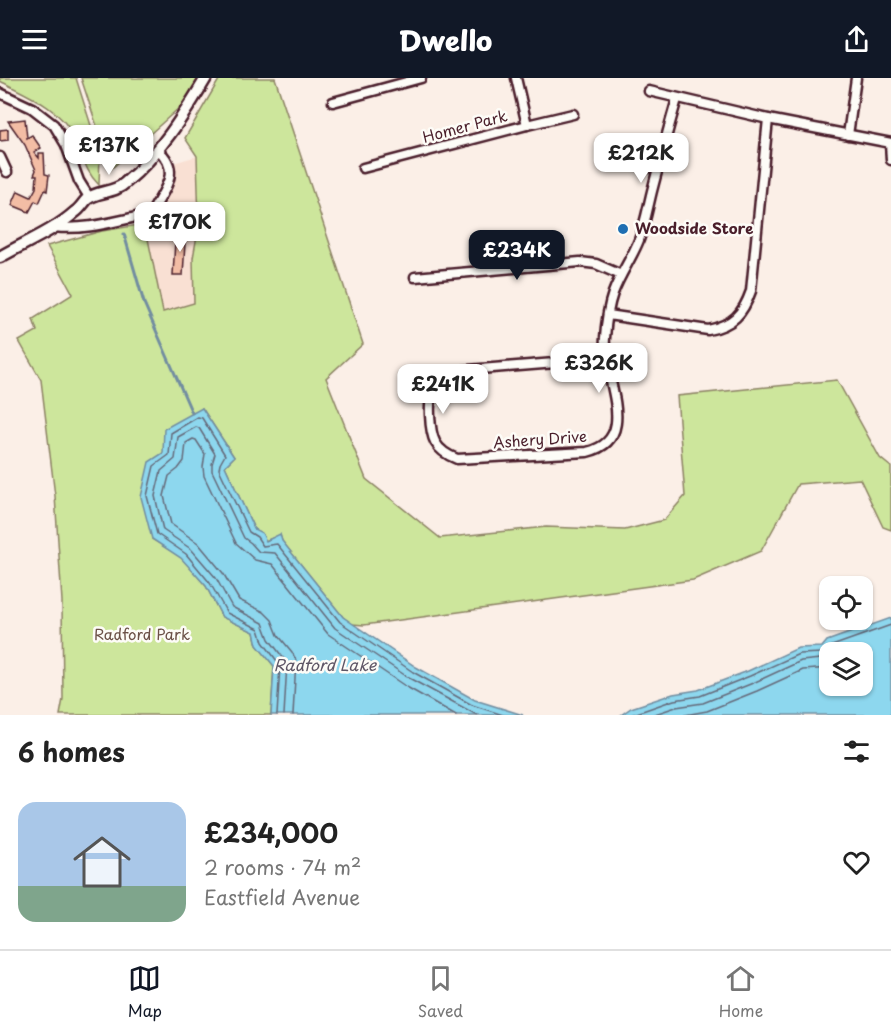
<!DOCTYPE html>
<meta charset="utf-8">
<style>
body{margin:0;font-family:"Playpen Sans",sans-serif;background:#f6f6f6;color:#222;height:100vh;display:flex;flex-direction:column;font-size:22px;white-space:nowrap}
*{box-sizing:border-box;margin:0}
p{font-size:20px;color:#767676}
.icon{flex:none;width:33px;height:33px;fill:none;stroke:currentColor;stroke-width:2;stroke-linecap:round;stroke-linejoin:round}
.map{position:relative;height:637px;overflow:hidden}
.side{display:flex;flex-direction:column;background:#fff;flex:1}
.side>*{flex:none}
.buttons{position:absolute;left:819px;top:498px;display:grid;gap:12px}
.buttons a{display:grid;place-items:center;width:54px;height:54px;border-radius:12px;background:#fff;box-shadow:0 2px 4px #0004;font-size:30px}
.price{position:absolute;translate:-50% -51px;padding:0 14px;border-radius:12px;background:#fff;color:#222;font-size:20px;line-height:39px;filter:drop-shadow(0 2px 3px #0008)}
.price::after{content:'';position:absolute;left:50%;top:36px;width:18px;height:14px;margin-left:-9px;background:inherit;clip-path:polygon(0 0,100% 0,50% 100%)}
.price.current{background:#111827;color:#fff}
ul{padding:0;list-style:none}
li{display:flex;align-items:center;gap:18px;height:150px;padding:0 18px}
li span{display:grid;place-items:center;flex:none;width:168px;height:120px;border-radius:18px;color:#555}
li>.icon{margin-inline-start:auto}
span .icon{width:72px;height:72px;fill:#fffc;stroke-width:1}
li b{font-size:26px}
h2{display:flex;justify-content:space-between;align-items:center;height:72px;padding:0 18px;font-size:26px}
header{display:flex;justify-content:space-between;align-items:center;height:78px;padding:0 18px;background:#111827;color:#fff;font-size:27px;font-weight:800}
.dock{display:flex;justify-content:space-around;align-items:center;height:84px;border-top:2px solid #e0e0e0;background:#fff;font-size:16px;color:#767676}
.dock a{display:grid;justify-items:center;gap:3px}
.dock .current{color:#111827}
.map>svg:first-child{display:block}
</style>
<header><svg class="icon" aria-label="menu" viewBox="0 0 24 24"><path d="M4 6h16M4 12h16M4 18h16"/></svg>Dwello<svg class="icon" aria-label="share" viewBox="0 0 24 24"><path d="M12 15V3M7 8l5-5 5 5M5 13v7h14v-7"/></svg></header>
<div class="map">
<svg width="891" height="637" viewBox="0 0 891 637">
<rect width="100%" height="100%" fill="#fbefe7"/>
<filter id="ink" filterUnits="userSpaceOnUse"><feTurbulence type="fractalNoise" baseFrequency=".0167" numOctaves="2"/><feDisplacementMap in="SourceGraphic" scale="12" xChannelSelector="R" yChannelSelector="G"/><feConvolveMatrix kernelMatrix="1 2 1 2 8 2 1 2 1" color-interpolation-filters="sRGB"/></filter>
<g filter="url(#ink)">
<!-- built -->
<polygon fill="#f9e0d3" points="197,78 199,146 193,180 194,225 163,234 143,137 151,135 172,100 170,86"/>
<!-- green -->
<g fill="#cde69c" stroke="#8c8264" stroke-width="1.5">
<path d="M0 0H76L100 76 99 107C83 91 84 77 74 58 59 29 27 17 0 3Z"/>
<polygon points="81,0 203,0 180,29 111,91"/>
<polygon points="220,0 275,0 363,266 326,300 366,401 440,460 546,449 625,452 664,442 685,418 677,318 837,302 880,380 891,389 891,452 883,449 860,401 798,406 761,473 693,502 364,547 352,546 343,539 282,463 280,457 265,463 254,451 225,388 234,379 202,330 163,375 152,461 181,479 206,508 222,539 254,554 257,567 274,588 271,637 60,637 63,621 62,523 55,418 41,302 19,263 37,253 33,241 73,216 47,168 102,153 145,146 163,234 194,225 193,180 199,146 197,78 185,60"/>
</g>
<!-- water -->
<g fill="#8dd7ee" stroke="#728da0" stroke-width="1.5" fill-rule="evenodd">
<polygon points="202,330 234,379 225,388 254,451 262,455 266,463 280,456 282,463 343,539 416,589 475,622 523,637 271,637 274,588 257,567 254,554 222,539 206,508 181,480 152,461 141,419 149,384 163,375 164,351"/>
<path d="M891 540V637H621L631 630 673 616 698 612 748 593 798 570 822 569 827 563ZM830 574H862V608H830Z"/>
</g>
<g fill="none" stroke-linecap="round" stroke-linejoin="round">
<!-- shore -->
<g stroke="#656979" stroke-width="1.5">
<polyline points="277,637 280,587 263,564 259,551 227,535 210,505 186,476 157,456 147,418 154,388 169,377 171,355 198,339 202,340 225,377 220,386 219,391 249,454 257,459 263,468 277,466 340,544 413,594 472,627 503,637"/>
<polyline points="284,637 287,585 269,561 263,545 232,529 216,500 191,471 163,452 155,418 161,393 175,381 178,359 196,349 199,350 215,376 212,386 212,393 244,460 251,465 259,474 275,475 335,550 409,600 477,637"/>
<polyline points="293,637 296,582 292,574 278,557 272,542 264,534 239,522 223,495 198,465 171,446 164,418 169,398 178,391 184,383 186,365 193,361 196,362 205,376 203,389 204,398 236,465 255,482 272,486 328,556 405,608 456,637"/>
<polyline points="631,637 674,622 700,618 750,598 799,576 823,575 832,568 891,547"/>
<polyline points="652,637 676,629 703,625 753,605 801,583 830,580"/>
<polyline points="685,637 707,633 757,613 803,592 830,590"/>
</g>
<!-- stream -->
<polyline stroke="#728da0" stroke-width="3" points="124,156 144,225 192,335"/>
</g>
<!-- building -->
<g fill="#f3bda5" stroke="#4a1f2b" stroke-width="1.5">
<polygon points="25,41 27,60 32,57 41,70 34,74 39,80 39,75 44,75 45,96 49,97 47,113 45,112 39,125 35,123 29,134 12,127 18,113 31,119 36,110 37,97 34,97 36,92 25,67 8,43"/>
<polygon points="8,51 8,62 0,63 0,52"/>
<polygon points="181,151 188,153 185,165 183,197 173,197 175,163 177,163"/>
</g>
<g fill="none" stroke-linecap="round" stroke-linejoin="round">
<defs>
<g id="minor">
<polyline points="649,13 768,41 891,65"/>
<polyline points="0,15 32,30 54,47 66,67 79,103 89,119"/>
<polyline points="333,24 421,0"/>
<polyline points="527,47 573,36"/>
<polyline points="848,57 856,0"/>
<polyline points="890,65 891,82"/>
<polyline points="0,79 7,94"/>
<polyline points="363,90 527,47 516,0"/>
<path d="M54 149C88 153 118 142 151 136 164 111 183 93 157 71"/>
<polyline points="415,199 580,184 596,186 621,197"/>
<path d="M608 237 708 252C733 247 743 236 751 213L768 41"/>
<path d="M605 281 456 293C432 301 429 314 430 337 431 360 434 372 457 381L587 374C643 361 601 298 605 260 606 245 608 229 613 215 620 196 632 180 639 162 645 146 648 129 652 113 660 82 668 51 677 21"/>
</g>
<path id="tertiary" d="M0 179C24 165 54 153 75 134 80 131 83 125 87 121 97 113 115 115 125 105 159 77 184 37 206 0"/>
</defs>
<!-- minor casing -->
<use href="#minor" stroke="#4a1f2b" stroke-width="13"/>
<!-- tertiary casing -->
<use href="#tertiary" stroke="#4a1f2b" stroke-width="15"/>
<!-- minor -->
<use href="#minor" stroke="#fdfcf7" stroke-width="8"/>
<!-- tertiary -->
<use href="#tertiary" stroke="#fdfcf7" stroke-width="10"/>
</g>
</g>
<!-- markers -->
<circle fill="#1f6fb2" stroke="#fdfcf7" stroke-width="2" cx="623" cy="151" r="6"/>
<g text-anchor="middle" stroke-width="5" stroke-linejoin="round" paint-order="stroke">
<!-- street labels -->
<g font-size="15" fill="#4a1f2b" stroke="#fdfcf7">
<text transform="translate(465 49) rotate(-15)" y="5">Homer Park</text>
<text transform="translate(540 362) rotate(-4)" y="5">Ashery Drive</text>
</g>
<!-- poi labels -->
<g font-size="15" font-weight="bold" fill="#4a1f2b" stroke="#fdfcf7" text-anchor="start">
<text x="635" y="156">Woodside Store</text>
</g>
<!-- park labels -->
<g font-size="15" fill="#6b5147" stroke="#fdfcf7">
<text x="142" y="562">Radford Park</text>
</g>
<!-- water labels -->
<g font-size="16" font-style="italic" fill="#5e5666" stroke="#fdfcf7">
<text x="325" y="593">Radford Lake</text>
</g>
</g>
</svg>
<div class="buttons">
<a><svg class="icon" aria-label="locate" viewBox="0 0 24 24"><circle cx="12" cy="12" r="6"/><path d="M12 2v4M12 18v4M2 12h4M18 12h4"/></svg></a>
<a><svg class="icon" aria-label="layers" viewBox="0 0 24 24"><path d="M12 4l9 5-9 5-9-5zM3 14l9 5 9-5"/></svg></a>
</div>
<b class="price" style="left:109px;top:98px">£137K</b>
<b class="price" style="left:641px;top:106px">£212K</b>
<b class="price" style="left:180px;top:175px">£170K</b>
<b class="price current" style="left:517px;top:203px">£234K</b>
<b class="price" style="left:599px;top:316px">£326K</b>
<b class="price" style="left:443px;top:337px">£241K</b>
</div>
<section class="side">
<h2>6 homes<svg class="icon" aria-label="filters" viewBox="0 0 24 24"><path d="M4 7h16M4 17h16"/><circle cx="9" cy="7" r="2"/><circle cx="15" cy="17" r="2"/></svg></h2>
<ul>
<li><span style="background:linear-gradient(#a9c7e8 70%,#7fa58c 0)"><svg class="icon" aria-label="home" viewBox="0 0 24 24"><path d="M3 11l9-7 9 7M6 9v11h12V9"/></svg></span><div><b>£234,000</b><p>2 rooms · 74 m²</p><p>Eastfield Avenue</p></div><svg class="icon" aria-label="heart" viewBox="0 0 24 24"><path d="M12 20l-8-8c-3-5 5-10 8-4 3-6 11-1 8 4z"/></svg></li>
</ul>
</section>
<nav class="dock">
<a class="current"><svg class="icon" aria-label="map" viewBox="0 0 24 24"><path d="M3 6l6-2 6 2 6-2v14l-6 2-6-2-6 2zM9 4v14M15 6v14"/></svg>Map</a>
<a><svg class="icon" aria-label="saved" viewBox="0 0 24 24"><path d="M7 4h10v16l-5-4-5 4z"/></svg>Saved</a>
<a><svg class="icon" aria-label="home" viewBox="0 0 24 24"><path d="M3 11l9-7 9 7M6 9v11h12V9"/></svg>Home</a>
</nav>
